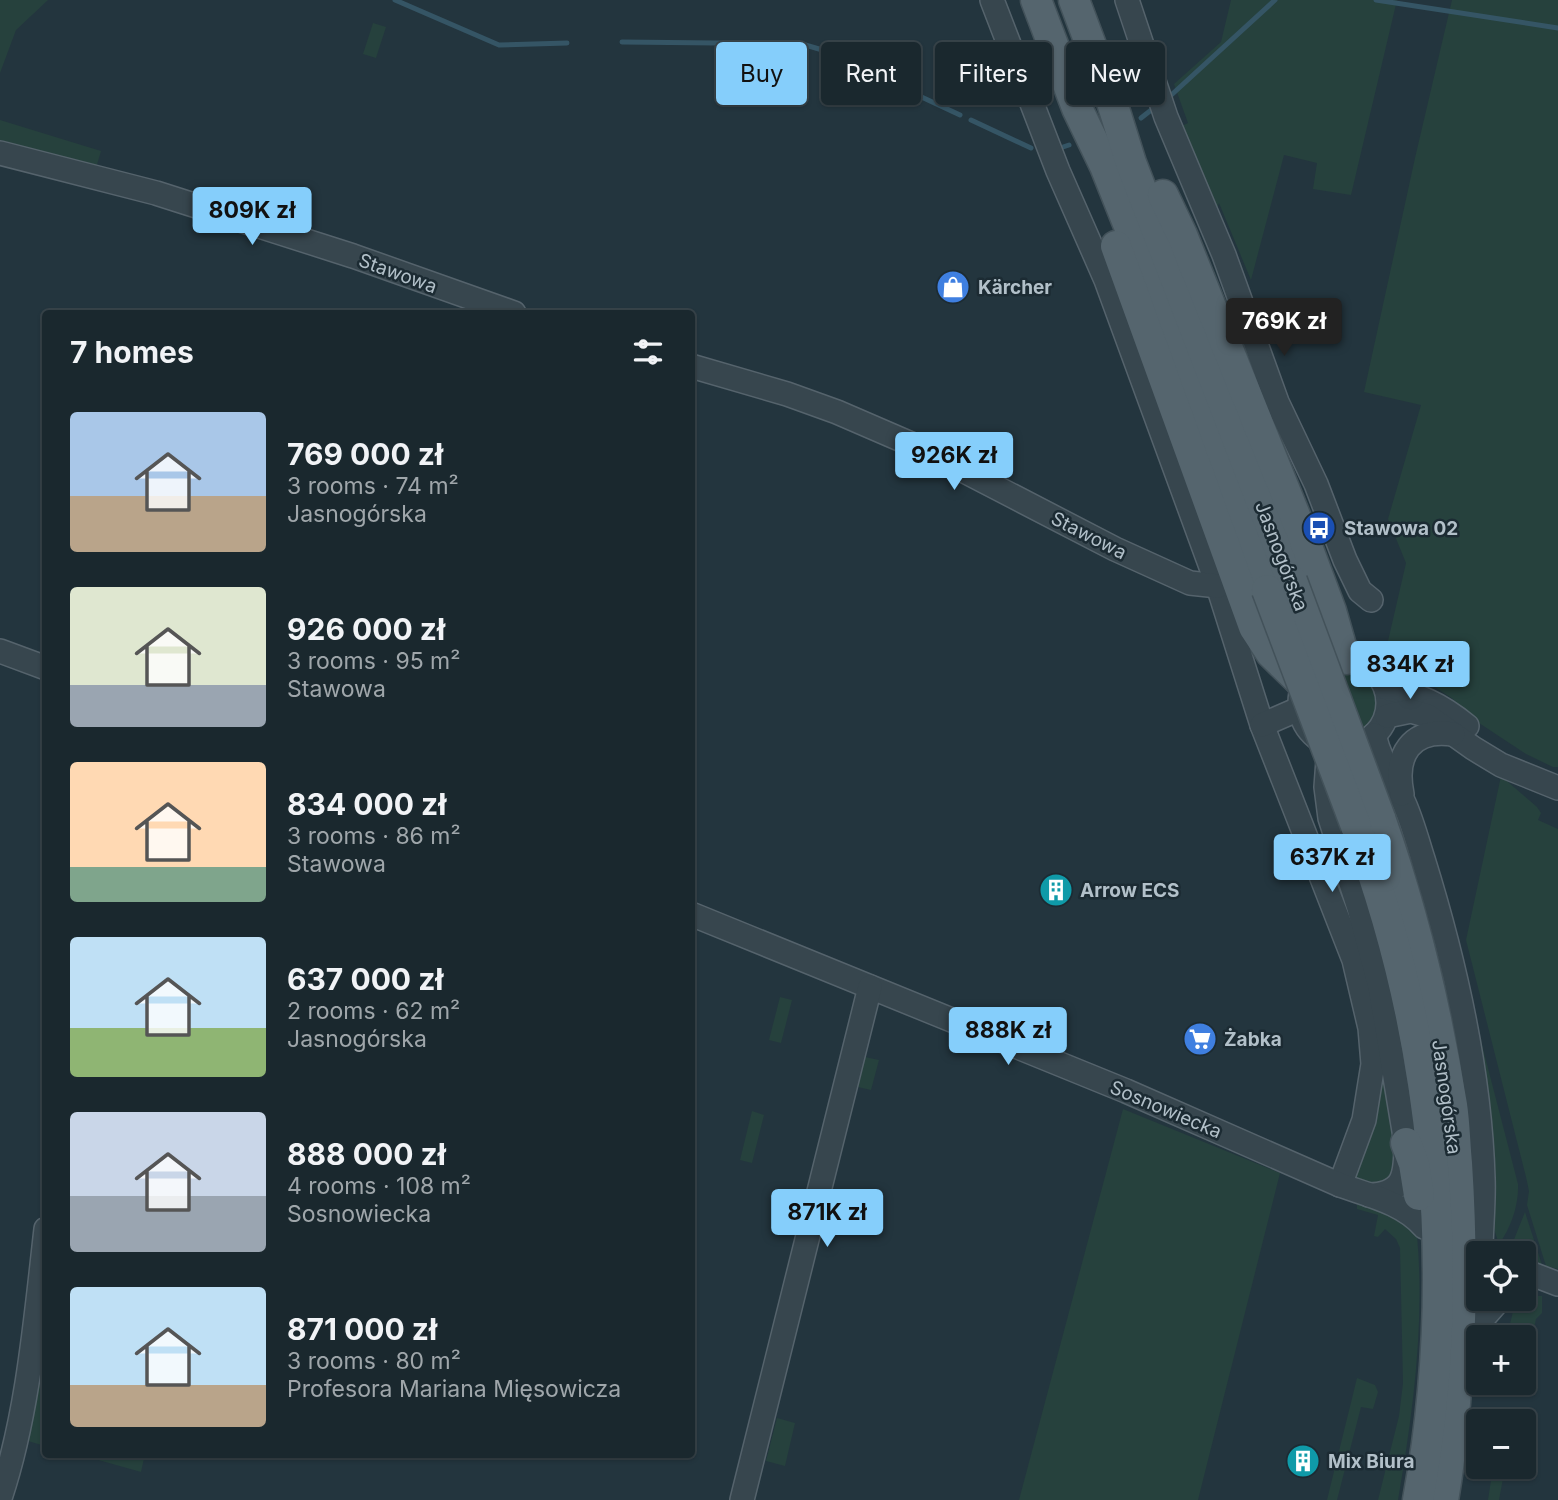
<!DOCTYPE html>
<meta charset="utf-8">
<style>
body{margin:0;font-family:Inter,sans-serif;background:#27343a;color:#f1f3f6;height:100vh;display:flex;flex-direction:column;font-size:26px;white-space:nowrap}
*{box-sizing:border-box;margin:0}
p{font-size:23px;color:#9fa6aa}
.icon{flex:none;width:38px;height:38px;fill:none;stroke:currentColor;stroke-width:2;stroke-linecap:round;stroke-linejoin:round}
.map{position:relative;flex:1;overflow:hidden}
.details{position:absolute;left:42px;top:310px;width:653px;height:1148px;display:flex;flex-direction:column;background:#1a282e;border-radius:7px;box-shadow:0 2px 5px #0004,0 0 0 2px #38444a}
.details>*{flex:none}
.guide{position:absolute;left:716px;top:42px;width:665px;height:63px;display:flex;gap:14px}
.fabs{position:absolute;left:1466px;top:1241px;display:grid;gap:14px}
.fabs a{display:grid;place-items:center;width:70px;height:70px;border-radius:7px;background:#1a282e;box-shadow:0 2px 5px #0004,0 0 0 2px #38444a;font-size:35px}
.price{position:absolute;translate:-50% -60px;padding:0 16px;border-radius:7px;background:#85cefb;color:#111;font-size:23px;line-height:46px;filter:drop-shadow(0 2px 4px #0008)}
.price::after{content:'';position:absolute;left:50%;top:42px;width:21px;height:16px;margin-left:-10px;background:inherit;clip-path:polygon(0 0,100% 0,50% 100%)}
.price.current{background:#222;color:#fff}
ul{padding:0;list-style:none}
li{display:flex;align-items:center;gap:21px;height:175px;padding:0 28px}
li span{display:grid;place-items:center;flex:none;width:196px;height:140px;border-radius:7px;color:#555}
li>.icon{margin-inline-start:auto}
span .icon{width:84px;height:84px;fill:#fffc;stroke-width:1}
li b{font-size:30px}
h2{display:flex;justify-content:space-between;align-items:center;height:84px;padding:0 28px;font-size:30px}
.chip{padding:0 24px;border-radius:7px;background:#1a282e;box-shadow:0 2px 5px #0004,0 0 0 2px #38444a;font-size:24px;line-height:63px}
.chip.current{background:#85cefb;color:#111}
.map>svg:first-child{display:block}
</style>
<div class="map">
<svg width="1558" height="1500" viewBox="0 0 1558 1500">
<rect width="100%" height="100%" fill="#23353e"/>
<!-- green -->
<g fill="#26413d">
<polygon points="0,0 48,0 16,30 0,73"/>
<polygon points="1231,0 1397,0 1351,195 1313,189 1317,163 1284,155 1251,280 1219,203 1214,216 1178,128 1188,123 1174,84 1221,42"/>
<polygon points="1452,0 1558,0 1558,767 1553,767 1526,754 1476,721 1453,699 1385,654 1406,563 1388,519 1421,405 1364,392 1415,158"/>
<polygon points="373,23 386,27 376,58 363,54"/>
<polygon points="0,120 101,151 96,168 0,140"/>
<path d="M1355 667C1391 681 1389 713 1361 735L1316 682Z"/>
<polygon points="1501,776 1537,807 1541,813 1538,820 1558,829 1558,1269 1546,1266 1527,1205 1529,1191 1526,1177 1466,940"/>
<polygon points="1338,884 1348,904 1401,1159 1391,1184 1359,1184 1354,1177 1375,1099 1333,886"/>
<path d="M1468 991 1518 1184C1519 1204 1511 1228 1499 1244L1491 1220Z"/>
<polygon points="780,997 792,1000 781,1043 769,1040"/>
<polygon points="865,1057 879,1060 871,1090 858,1087"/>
<polygon points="1123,1109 1280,1173 1198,1500 1019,1500"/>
<polygon points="752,1111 764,1115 752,1163 740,1160"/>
<path d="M1365 1203 1398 1215 1417 1235C1425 1323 1413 1413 1398 1500H1378L1399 1416 1403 1383 1400 1248 1396 1239 1385 1229 1378 1237 1374 1236 1378 1215 1357 1209V1205Z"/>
<polygon points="1525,1212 1542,1265 1524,1260 1524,1253 1514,1253 1513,1242"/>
<path d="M1536 1296H1542V1313L1536 1319 1524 1375V1337H1508C1508 1325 1514 1316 1513 1304L1523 1299Z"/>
<polygon points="37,1332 45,1334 45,1446 28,1441"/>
<polygon points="1357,1378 1375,1385 1378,1392 1373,1409 1361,1407 1337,1500 1327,1500"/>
<polygon points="777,1418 795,1423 785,1466 766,1461"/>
<polygon points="77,1454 145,1454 141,1472"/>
<polygon points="1493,1467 1494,1470 1505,1468 1499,1500 1488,1500"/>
</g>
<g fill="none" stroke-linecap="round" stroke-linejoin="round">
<!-- stream -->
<g stroke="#355565" stroke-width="5">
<polyline points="395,0 499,45 567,43"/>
<polyline points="1376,0 1558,28"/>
<polyline points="622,42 802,44 819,49 960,115"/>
<polyline points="1168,98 1275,0"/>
<polyline points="1141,118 1155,107"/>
<polyline points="971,120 1031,148"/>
<polyline points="1063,147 1069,145"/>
</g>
<defs>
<g id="minor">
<polyline points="992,0 1058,171 1106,280 1218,586 1262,725 1354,960 1370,1028 1373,1064 1364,1120 1340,1185"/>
<polyline points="1127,0 1166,117 1224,255 1277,402 1316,484 1345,560 1360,591 1371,600"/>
<polyline points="0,153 156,193 353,256 514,313"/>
<polyline points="691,366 787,394 837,412 918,447 1115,549 1190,583 1218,586"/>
<polyline points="0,651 46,668"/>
<circle cx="1344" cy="703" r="44"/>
<path d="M1386 688C1421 696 1439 703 1467 726"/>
<polyline points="1387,716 1411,711 1428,716 1473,748 1501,765 1558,788"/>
<polyline points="1262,725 1301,708"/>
<path d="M1374 735C1380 760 1393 780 1404 803 1412 821 1417 840 1423 859 1455 962 1480 1070 1483 1178 1484 1203 1481 1228 1481 1253"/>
<path d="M1328 760 1326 787 1330 818 1359 908 1380 987 1406 1143C1406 1174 1405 1194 1369 1195"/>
<path d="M1402 794C1394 755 1411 728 1453 734"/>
<path d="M691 914 1126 1091 1340 1185C1368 1195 1404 1203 1424 1227"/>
<polyline points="1524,1271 1558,1284"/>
<polyline points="1478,1324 1501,1298"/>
<path d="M0 1498C28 1415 36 1316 46 1229"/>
<polyline points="742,1500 870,987"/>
</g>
<g id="major">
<polyline points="1036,0 1077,108 1105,166 1161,306 1267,590"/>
<polyline points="1074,0 1110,96 1131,163 1292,581"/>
<polyline points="1163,195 1182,235 1302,533 1331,611 1341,646 1347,659"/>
<polyline points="1116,246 1254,627 1271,653 1304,685"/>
<path d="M1380 818C1413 911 1436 1007 1452 1105 1455 1124 1455 1144 1457 1163 1461 1225 1462 1285 1459 1348 1456 1399 1452 1449 1443 1500"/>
<path d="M1356 826C1436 1039 1459 1277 1418 1500"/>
<polyline points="1406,1143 1414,1164 1419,1195"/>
</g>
</defs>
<!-- minor casing -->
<use href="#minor" stroke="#55636c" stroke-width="26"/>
<!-- major casing -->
<use href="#major" stroke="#43525a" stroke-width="33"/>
<!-- minor -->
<use href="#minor" stroke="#37464e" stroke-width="23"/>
<!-- major -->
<use href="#major" stroke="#55656e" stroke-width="30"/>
<defs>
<g id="major-bridge">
<polyline points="1292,581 1380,818"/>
<polyline points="1267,590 1356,826"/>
</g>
</defs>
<!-- major-bridge casing -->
<use href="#major-bridge" stroke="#43525a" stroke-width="33" stroke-linecap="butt"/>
<!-- major-bridge -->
<use href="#major-bridge" stroke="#55656e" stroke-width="30"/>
</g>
<!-- icons -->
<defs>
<symbol id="shop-disc" viewBox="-11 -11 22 22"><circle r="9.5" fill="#3f7fe0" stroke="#1c2b33"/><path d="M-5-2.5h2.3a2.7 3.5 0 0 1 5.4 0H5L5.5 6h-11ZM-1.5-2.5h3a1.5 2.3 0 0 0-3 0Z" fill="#fff"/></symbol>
<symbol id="bus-disc" viewBox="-11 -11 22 22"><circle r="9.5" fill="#1a4fb4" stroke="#1c2b33"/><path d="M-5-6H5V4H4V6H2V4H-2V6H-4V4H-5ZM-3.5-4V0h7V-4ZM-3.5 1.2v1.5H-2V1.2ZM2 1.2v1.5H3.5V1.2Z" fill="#fff"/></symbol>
<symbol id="building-disc" viewBox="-11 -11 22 22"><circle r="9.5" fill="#0f9aa8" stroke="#1c2b33"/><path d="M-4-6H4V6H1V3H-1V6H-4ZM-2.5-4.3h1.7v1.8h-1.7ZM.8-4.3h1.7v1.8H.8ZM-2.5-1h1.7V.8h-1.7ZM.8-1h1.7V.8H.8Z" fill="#fff"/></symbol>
<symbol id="supermarket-disc" viewBox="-11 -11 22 22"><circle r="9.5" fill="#3f7fe0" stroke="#1c2b33"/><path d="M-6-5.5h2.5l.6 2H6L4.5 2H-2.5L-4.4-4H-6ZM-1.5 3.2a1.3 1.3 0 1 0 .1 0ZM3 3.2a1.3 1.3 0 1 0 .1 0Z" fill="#fff"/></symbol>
</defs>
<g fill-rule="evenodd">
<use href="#shop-disc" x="934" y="268" width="38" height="38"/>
<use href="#bus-disc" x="1300" y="509" width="38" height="38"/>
<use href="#building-disc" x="1037" y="871" width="38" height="38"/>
<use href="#supermarket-disc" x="1181" y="1020" width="38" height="38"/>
<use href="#building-disc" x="1284" y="1442" width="38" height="38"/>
</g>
<g text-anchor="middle" stroke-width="5" stroke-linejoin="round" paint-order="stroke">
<!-- street labels -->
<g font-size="19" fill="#b2c0c9" stroke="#1c2b33">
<text transform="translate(398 273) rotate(20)" y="7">Stawowa</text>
<text transform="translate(1089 535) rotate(27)" y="7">Stawowa</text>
<text transform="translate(1282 556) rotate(69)" y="7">Jasnogórska</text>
<text transform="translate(1447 1097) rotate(82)" y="7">Jasnogórska</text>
<text transform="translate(1166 1109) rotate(23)" y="7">Sosnowiecka</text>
</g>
<!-- poi labels -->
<g font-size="19" font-weight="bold" fill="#b2c0c9" stroke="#1c2b33" text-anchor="start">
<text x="978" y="294">Kärcher</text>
<text x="1344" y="535">Stawowa 02</text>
<text x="1080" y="897">Arrow ECS</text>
<text x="1224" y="1046">Żabka</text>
<text x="1328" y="1468">Mix Biura</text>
</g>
</g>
</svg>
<div class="fabs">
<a><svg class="icon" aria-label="locate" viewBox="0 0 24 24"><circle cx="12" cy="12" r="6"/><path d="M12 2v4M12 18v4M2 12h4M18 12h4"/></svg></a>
<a>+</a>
<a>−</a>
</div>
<b class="price" style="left:252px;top:247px">809K zł</b>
<b class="price current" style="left:1284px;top:358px">769K zł</b>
<b class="price" style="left:954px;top:492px">926K zł</b>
<b class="price" style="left:1410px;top:701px">834K zł</b>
<b class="price" style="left:1332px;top:894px">637K zł</b>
<b class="price" style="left:1008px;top:1067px">888K zł</b>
<b class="price" style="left:827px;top:1249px">871K zł</b>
<div class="guide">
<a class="chip current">Buy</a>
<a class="chip">Rent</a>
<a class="chip">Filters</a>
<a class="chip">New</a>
</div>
<section class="details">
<h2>7 homes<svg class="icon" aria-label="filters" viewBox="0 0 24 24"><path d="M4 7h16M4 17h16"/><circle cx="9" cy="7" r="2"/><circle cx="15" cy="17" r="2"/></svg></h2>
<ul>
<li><span style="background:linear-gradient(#a9c7e8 60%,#b9a48a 0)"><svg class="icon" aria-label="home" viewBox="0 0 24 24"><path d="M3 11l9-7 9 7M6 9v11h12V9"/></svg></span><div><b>769 000 zł</b><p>3 rooms · 74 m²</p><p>Jasnogórska</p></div></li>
<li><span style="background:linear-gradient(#dfe7d0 70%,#9aa5b1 0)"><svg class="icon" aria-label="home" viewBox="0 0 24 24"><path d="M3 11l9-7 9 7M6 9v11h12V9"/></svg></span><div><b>926 000 zł</b><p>3 rooms · 95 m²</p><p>Stawowa</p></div></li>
<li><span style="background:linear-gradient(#ffd9b3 75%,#7fa58c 0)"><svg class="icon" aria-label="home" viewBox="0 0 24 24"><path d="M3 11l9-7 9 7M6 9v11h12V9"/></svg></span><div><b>834 000 zł</b><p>3 rooms · 86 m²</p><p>Stawowa</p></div></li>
<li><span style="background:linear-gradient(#bfe0f5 65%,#8fb573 0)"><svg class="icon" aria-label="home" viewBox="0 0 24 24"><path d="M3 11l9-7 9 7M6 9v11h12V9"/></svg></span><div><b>637 000 zł</b><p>2 rooms · 62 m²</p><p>Jasnogórska</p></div></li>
<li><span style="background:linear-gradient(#c9d6e8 60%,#9aa5b1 0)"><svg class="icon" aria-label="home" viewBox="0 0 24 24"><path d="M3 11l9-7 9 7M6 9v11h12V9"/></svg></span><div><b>888 000 zł</b><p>4 rooms · 108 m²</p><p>Sosnowiecka</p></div></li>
<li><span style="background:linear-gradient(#bfe0f5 70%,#b9a48a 0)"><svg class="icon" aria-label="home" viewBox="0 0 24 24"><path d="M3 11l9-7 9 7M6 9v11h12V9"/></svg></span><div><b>871 000 zł</b><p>3 rooms · 80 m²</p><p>Profesora Mariana Mięsowicza</p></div></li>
</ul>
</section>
</div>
